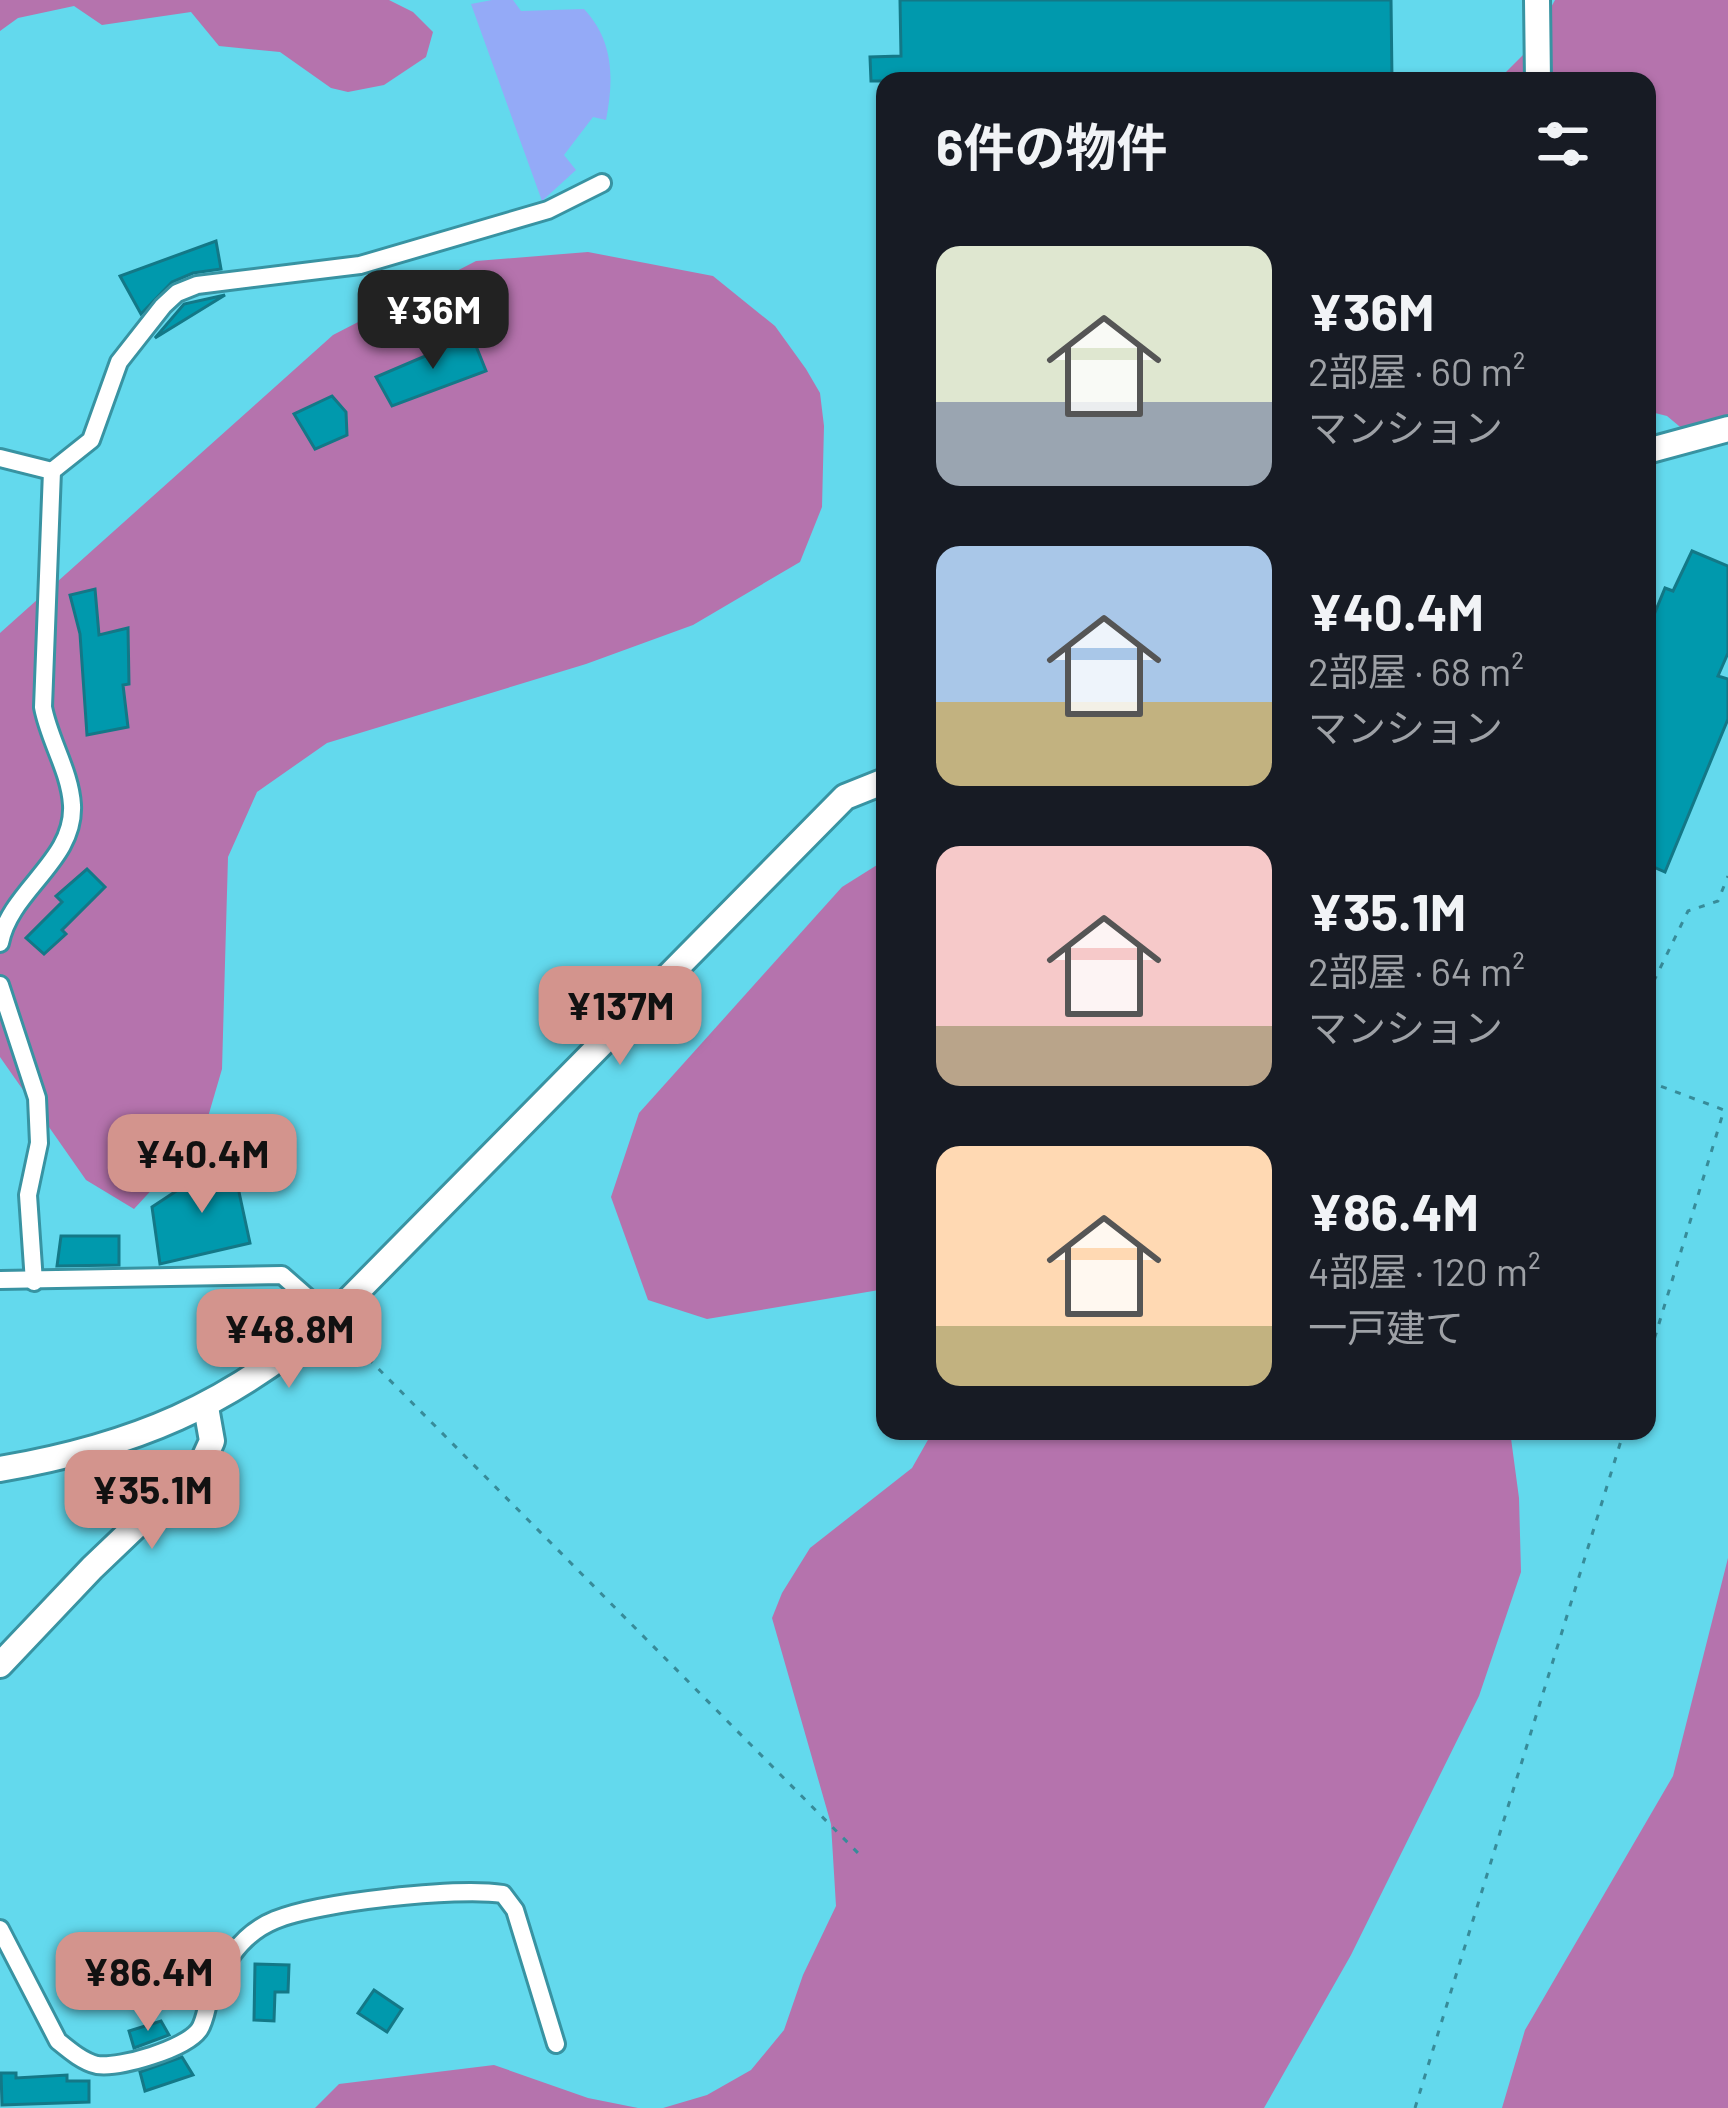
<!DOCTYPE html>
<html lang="ja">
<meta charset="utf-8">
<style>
body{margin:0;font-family:Barlow,"Noto Sans JP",sans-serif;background:#20242c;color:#f1f3f6;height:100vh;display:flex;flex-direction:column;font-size:45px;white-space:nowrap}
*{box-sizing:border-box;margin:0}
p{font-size:39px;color:#9ea1a6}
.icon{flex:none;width:66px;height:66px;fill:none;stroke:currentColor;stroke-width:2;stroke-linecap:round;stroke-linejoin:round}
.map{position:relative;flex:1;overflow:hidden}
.sheet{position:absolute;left:876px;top:72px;width:780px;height:1368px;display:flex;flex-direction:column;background:#171b24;border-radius:24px;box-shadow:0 3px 9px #0004}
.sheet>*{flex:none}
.price{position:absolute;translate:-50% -102px;padding:0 27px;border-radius:24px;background:#d3948d;color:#111;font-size:39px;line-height:78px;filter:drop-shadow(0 3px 6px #0008)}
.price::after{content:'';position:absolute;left:50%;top:72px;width:36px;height:27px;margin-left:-18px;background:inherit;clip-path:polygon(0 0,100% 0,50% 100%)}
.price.selected{background:#222;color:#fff}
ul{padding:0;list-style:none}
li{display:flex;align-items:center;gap:36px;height:300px;padding:0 60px}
li span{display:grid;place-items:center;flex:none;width:336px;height:240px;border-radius:24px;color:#555}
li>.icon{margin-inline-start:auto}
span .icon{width:144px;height:144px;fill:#fffc;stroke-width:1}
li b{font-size:51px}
h2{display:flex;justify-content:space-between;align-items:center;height:144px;padding:0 60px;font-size:51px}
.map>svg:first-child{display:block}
</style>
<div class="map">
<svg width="1728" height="2108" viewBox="0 0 1728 2108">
<rect width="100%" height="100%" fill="#63d9ed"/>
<!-- forest -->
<g fill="#b573ad">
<polygon points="0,0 389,0 413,12 433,32 426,57 384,85 348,92 331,88 280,52 219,46 191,12 102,25 74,6 18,18 0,31"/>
<polygon points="1555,0 1728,0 1728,423 1691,436 1667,416 1647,411 1647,81 1497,81 1528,50"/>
<polygon points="588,252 713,276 775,326 806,369 820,393 824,426 822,507 800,562 693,625 586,664 327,743 257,792 228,857 222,1069 203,1134 134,1209 86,1180 0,1057 0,633 333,335 476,261"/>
<polygon points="885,860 885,1289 707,1319 648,1300 611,1197 639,1113 842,887"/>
<polygon points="933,1431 1510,1431 1519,1498 1521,1572 1479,1696 1351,1955 1264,2108 663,2108 707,2095 751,2070 784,2030 803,1975 836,1906 831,1824 772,1618 782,1593 810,1548 912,1468"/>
<polygon points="1728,1558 1728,2108 1502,2108 1525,2030 1673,1776"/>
<polygon points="494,2065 588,2098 638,2108 315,2108 339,2084"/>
</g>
<!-- water -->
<path fill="#94aaf7" d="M492 0H513L521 11 584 9C614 41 614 79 606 120L593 117 564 155 576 170 542 201 471 4Z"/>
<!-- building -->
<g fill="#0099ad" stroke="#137887" stroke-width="3">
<polygon points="900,0 1391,0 1392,81 871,81 870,57 901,56"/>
<polygon points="216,241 221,269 193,273 172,282 141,314 120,276"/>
<polygon points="225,295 155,338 184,304"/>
<polygon points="472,336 486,371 392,406 376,377"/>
<polygon points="332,396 346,412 347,435 315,449 294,414"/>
<polygon points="1692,551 1728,566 1728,653 1718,676 1728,679 1728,719 1665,872 1647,864 1647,632 1665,588 1673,591"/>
<polygon points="95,589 99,635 128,628 129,684 123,685 128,727 87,735 80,634 70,595"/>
<polygon points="87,869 105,887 62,930 66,934 44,954 26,938 62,902 56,896"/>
<polygon points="231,1155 250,1243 160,1264 152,1207"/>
<polygon points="61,1236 119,1236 119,1265 57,1266"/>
<polygon points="255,1964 289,1965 288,1992 275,1992 274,2021 254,2020"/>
<polygon points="374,1990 402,2009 387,2032 358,2013"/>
<polygon points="161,2021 169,2035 134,2048 129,2031"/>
<polygon points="182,2057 193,2075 145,2091 140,2072"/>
<polygon points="1,2073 16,2073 16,2078 67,2075 67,2081 89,2081 89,2102 2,2105"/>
</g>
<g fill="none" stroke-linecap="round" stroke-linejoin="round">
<defs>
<g id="street">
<polyline points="0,458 52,471 91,440 119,362 163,306 177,293 197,285 360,265 548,210 602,183"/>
<path d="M0 943C10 890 75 861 72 805 70 771 49 740 43 707L52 471"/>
<polyline points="0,985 37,1098 39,1143 28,1195 34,1282"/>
<polyline points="0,1280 282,1275 331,1318"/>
<path d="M0 1929 58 2041C69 2050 83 2062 97 2065 121 2068 185 2049 199 2030 204 2023 206 2011 208 2003 221 1968 238 1935 275 1920 318 1902 457 1887 503 1894L515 1910 556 2044"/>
</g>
<g id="secondary">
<polyline points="1537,0 1538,81"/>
<polyline points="1647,451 1728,429"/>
<path d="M0 1469C134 1446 228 1406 331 1318L845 797 885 781"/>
<polyline points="0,1665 92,1568 202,1463 212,1441 206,1407"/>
</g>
</defs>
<!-- street casing -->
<use href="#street" stroke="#3893a2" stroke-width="22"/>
<!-- secondary casing -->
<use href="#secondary" stroke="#3893a2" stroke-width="30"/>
<!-- path -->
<g stroke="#378b99" stroke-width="3" stroke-dasharray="6 9" stroke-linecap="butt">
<polyline points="1647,995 1688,911 1718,901 1728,876"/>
<polyline points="1647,1081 1724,1110 1647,1363"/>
<polyline points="347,1337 861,1856"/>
<polyline points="1415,2108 1624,1431"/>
</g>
<!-- street -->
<use href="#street" stroke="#fff" stroke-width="16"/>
<!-- secondary -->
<use href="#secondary" stroke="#fff" stroke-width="24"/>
</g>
</svg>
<b class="price selected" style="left:433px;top:372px">¥36M</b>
<b class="price" style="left:620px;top:1068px">¥137M</b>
<b class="price" style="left:202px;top:1216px">¥40.4M</b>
<b class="price" style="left:289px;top:1391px">¥48.8M</b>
<b class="price" style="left:152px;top:1552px">¥35.1M</b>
<b class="price" style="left:148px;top:2034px">¥86.4M</b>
<section class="sheet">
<h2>6件の物件<svg class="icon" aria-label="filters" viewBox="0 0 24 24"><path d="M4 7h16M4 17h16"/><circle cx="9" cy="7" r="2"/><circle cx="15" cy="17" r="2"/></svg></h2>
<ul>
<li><span style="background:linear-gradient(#dfe7d0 65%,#9aa5b1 0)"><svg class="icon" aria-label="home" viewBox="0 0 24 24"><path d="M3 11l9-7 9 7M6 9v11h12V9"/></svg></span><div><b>¥36M</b><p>2部屋 · 60 m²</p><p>マンション</p></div></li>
<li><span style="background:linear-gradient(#a9c7e8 65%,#c2b280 0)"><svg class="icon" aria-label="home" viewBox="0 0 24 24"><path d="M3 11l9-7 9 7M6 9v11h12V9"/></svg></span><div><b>¥40.4M</b><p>2部屋 · 68 m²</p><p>マンション</p></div></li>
<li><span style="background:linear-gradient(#f6c9c9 75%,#b9a48a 0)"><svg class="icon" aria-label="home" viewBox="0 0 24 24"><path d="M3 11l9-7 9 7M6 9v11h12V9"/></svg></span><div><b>¥35.1M</b><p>2部屋 · 64 m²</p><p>マンション</p></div></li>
<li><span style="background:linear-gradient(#ffd9b3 75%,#c2b280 0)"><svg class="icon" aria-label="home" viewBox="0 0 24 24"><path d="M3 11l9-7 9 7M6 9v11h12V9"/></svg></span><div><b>¥86.4M</b><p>4部屋 · 120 m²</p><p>一戸建て</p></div></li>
</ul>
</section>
</div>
